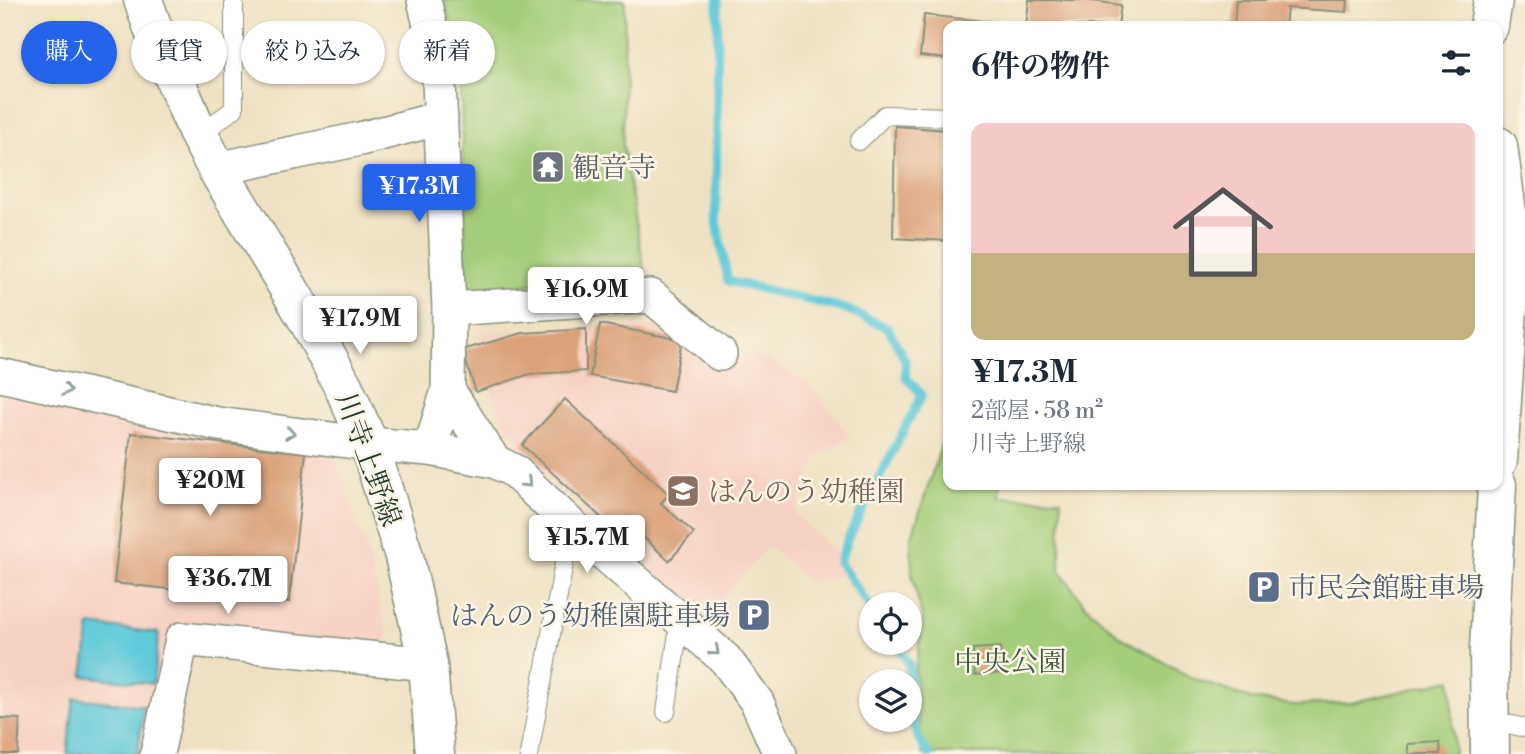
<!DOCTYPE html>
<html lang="ja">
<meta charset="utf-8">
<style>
body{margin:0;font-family:"Libre Bodoni","Noto Serif JP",serif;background:#f6f6f7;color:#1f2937;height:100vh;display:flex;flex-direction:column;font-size:26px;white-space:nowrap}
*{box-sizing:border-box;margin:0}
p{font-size:23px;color:#747a83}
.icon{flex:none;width:38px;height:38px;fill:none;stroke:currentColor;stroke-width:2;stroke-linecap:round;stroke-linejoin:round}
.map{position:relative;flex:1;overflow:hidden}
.sheet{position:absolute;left:943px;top:21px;width:560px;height:469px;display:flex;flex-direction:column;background:#fff;border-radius:14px;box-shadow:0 2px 5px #0004}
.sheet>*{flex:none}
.top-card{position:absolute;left:21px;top:21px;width:665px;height:63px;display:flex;gap:14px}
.tools{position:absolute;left:859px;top:592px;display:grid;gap:14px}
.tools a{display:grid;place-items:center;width:63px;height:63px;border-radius:50%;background:#fff;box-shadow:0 2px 5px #0004;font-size:35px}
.price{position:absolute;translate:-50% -60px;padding:0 16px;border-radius:7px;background:#fff;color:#222;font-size:23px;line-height:46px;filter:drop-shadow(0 2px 4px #0008)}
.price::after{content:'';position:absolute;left:50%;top:42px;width:21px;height:16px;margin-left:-10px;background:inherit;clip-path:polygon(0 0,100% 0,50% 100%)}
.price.active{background:#2563eb;color:#fff}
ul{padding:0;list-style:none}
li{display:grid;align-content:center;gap:14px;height:371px;padding:0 28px}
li+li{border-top:2px solid #e0e1e3}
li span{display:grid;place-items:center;height:217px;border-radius:14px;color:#555}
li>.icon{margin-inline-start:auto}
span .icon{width:126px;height:126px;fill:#fffc;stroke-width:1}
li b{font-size:30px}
h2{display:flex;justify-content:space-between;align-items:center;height:84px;padding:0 28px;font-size:30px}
.chip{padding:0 24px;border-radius:32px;background:#fff;box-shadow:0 2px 5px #0004;font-size:24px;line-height:63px}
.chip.active{background:#2563eb;color:#fff}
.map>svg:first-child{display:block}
</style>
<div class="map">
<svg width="1525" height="754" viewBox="0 0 1525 754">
<rect width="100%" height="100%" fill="#fcf5e5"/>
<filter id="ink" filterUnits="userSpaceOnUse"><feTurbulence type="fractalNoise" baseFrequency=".0143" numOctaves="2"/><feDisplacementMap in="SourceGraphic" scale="14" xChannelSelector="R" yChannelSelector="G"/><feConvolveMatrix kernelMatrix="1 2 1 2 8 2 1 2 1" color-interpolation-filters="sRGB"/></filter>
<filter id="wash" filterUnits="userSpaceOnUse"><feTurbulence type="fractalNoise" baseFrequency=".00686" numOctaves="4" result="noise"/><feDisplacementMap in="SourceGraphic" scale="28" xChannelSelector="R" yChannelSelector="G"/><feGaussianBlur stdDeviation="1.57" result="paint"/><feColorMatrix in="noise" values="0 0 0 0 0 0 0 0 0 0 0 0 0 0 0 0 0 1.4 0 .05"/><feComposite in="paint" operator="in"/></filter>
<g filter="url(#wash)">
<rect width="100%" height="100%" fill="#efe2c3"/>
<!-- built -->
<g fill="#f6d2c5">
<polygon points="664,325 737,361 755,353 810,384 850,437 817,457 795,514 855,571 811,584 768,546 704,621 536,467 505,424 486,380 479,332"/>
<polygon points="0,382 334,454 370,559 388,638 380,648 175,632 152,754 0,754"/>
</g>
<!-- green -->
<g fill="#a5ce7a" stroke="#628657" stroke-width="2">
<polygon points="444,0 625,0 623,146 645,273 466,291 460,56"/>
<polygon points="942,443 948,444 948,485 999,485 999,497 1061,499 1060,570 1084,604 1121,637 1192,678 1251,699 1294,705 1350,703 1451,680 1454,754 922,754 915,671 923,621 912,574 911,539"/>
</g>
<!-- water -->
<g fill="#5fc9d9" stroke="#3f8386" stroke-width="2">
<polygon points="90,625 159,633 153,684 83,676"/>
<polygon points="74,698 144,706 138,754 67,754"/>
</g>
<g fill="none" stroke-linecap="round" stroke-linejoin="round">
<!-- stream -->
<g stroke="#5fc9d9" stroke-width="9">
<polyline points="718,0 716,218 728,281 846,309 888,328 905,360 906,377 922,395 848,538 839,562 872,610"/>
<polyline points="894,642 909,664 910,681"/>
<path d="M910 695C911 716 914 738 929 754"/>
</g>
</g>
<g id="blocks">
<!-- building -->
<g fill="#daa078">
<polygon points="1029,0 1085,0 1121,5 1118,26 1026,26"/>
<polygon points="1236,0 1348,0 1347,12 1287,8 1285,26 1234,26"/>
<polygon points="924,15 992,22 992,26 948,26 948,59 920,56"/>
<polygon points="895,126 948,130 948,241 893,238"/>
<polygon points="600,324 682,340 672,391 590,376"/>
<polygon points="586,329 586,371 530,374 476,392 462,350 523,333"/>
<polygon points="565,399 669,494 661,503 694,533 669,561 638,532 628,542 522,445"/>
<polygon points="131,433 306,453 289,602 114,583"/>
<polygon points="1000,647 1002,673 975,675 973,649"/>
<polygon points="0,718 20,719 18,754 0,754"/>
<polygon points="1440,742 1441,754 1408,754 1408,744"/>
</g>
</g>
</g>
<g filter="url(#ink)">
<use href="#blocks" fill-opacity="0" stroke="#87907c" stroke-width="2"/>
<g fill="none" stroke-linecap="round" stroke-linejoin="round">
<defs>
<g id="lane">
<polyline points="199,135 234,109 234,0"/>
<polyline points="859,141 885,115 948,117"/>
<polyline points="666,712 680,620"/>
<polyline points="1490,720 1525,728"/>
<polyline points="529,754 571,525"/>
</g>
<g id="street">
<polyline points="424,0 438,59 449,309 448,390 430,449"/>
<polyline points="217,169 360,139 441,118"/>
<polyline points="449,309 651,296 720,354"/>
<polyline points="0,375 218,424 369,444 430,449 494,461 514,471 571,525 725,659 757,702 780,754"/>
<polyline points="448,390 494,461"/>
<polyline points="157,754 182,639 428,664"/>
</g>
<g id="secondary">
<polyline points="143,0 155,34 199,135 217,169 309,322 344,388 369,444 404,556 428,664 435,754"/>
<polyline points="1489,26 1493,0"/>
<polyline points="1498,146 1512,249 1498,460"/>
<polyline points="1490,754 1489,649 1497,485"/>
</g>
</defs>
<!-- lane casing -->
<use href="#lane" stroke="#87907c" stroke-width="20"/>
<!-- street casing -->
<use href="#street" stroke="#87907c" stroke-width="36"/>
<!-- secondary casing -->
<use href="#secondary" stroke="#87907c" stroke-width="41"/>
<!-- lane -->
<use href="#lane" stroke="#fff" stroke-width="18"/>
<!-- street -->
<use href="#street" stroke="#fff" stroke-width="33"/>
<!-- secondary -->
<use href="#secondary" stroke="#fff" stroke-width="38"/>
</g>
<!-- one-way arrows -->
<defs><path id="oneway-chevron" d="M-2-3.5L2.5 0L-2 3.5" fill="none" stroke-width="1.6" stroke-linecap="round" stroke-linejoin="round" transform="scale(1.75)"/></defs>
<g stroke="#8f9e9a">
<use href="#oneway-chevron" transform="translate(67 390) rotate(13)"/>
<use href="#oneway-chevron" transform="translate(290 433) rotate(8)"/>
<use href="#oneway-chevron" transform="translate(527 483) rotate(43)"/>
<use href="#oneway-chevron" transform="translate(715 651) rotate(41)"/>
</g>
</g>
<!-- icons -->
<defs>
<symbol id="temple-square" viewBox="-11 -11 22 22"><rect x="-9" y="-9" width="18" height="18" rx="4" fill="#6b7280" stroke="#fcf5e5"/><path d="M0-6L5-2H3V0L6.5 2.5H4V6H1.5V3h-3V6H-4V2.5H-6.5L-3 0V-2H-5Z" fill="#fff"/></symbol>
<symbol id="school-square" viewBox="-11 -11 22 22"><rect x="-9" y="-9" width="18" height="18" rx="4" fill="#8d6e63" stroke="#fcf5e5"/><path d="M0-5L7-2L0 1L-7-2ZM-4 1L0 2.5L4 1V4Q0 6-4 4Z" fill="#fff"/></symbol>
<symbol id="parking-square" viewBox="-11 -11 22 22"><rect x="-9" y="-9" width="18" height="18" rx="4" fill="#5c6f8a" stroke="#fcf5e5"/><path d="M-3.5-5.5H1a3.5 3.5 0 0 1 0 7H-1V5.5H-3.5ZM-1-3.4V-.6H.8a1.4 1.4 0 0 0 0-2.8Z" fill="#fff"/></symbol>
</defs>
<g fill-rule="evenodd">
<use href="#temple-square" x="529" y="148" width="38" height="38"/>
<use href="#school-square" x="664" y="472" width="38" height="38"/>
<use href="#parking-square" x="1245" y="568" width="38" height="38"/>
<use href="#parking-square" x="735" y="596" width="38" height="38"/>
</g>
<g text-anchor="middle" stroke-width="5" stroke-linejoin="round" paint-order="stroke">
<!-- worship labels -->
<g font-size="28" fill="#5b616d" stroke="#fcf5e5" text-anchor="start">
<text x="572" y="177">観音寺</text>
</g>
<!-- street labels -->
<g font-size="28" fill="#1f3d34" stroke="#fcf5e5">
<text transform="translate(369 459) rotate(70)" y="10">川寺上野線</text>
</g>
<!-- education labels -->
<g font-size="28" fill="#785e54" stroke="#fcf5e5" text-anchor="start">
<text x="708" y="501">はんのう幼稚園</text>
</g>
<!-- service labels -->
<g font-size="28" fill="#4e5e75" stroke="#fcf5e5" text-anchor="start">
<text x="1288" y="597">市民会館駐車場</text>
<text x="730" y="625" text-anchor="end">はんのう幼稚園駐車場</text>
</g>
<!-- park labels -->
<g font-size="28" fill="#3a5a42" stroke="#fcf5e5">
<text x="1010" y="671">中央公園</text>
</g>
</g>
</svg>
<div class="tools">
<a><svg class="icon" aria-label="locate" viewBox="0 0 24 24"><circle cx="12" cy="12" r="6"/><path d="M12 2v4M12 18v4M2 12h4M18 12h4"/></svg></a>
<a><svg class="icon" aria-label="layers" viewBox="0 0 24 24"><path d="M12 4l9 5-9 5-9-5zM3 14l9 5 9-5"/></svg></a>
</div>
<b class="price active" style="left:419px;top:224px">¥17.3M</b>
<b class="price" style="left:586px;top:327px">¥16.9M</b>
<b class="price" style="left:360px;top:356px">¥17.9M</b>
<b class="price" style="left:210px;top:518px">¥20M</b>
<b class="price" style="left:587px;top:575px">¥15.7M</b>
<b class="price" style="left:228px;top:616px">¥36.7M</b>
<div class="top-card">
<a class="chip active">購入</a>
<a class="chip">賃貸</a>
<a class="chip">絞り込み</a>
<a class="chip">新着</a>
</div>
<section class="sheet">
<h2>6件の物件<svg class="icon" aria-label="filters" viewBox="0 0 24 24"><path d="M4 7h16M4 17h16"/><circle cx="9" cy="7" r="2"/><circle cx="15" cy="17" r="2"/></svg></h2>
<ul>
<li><span style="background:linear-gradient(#f6c9c9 60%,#c2b280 0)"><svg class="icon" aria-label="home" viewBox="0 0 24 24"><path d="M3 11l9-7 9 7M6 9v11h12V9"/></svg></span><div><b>¥17.3M</b><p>2部屋 · 58 m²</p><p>川寺上野線</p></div></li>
</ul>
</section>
</div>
